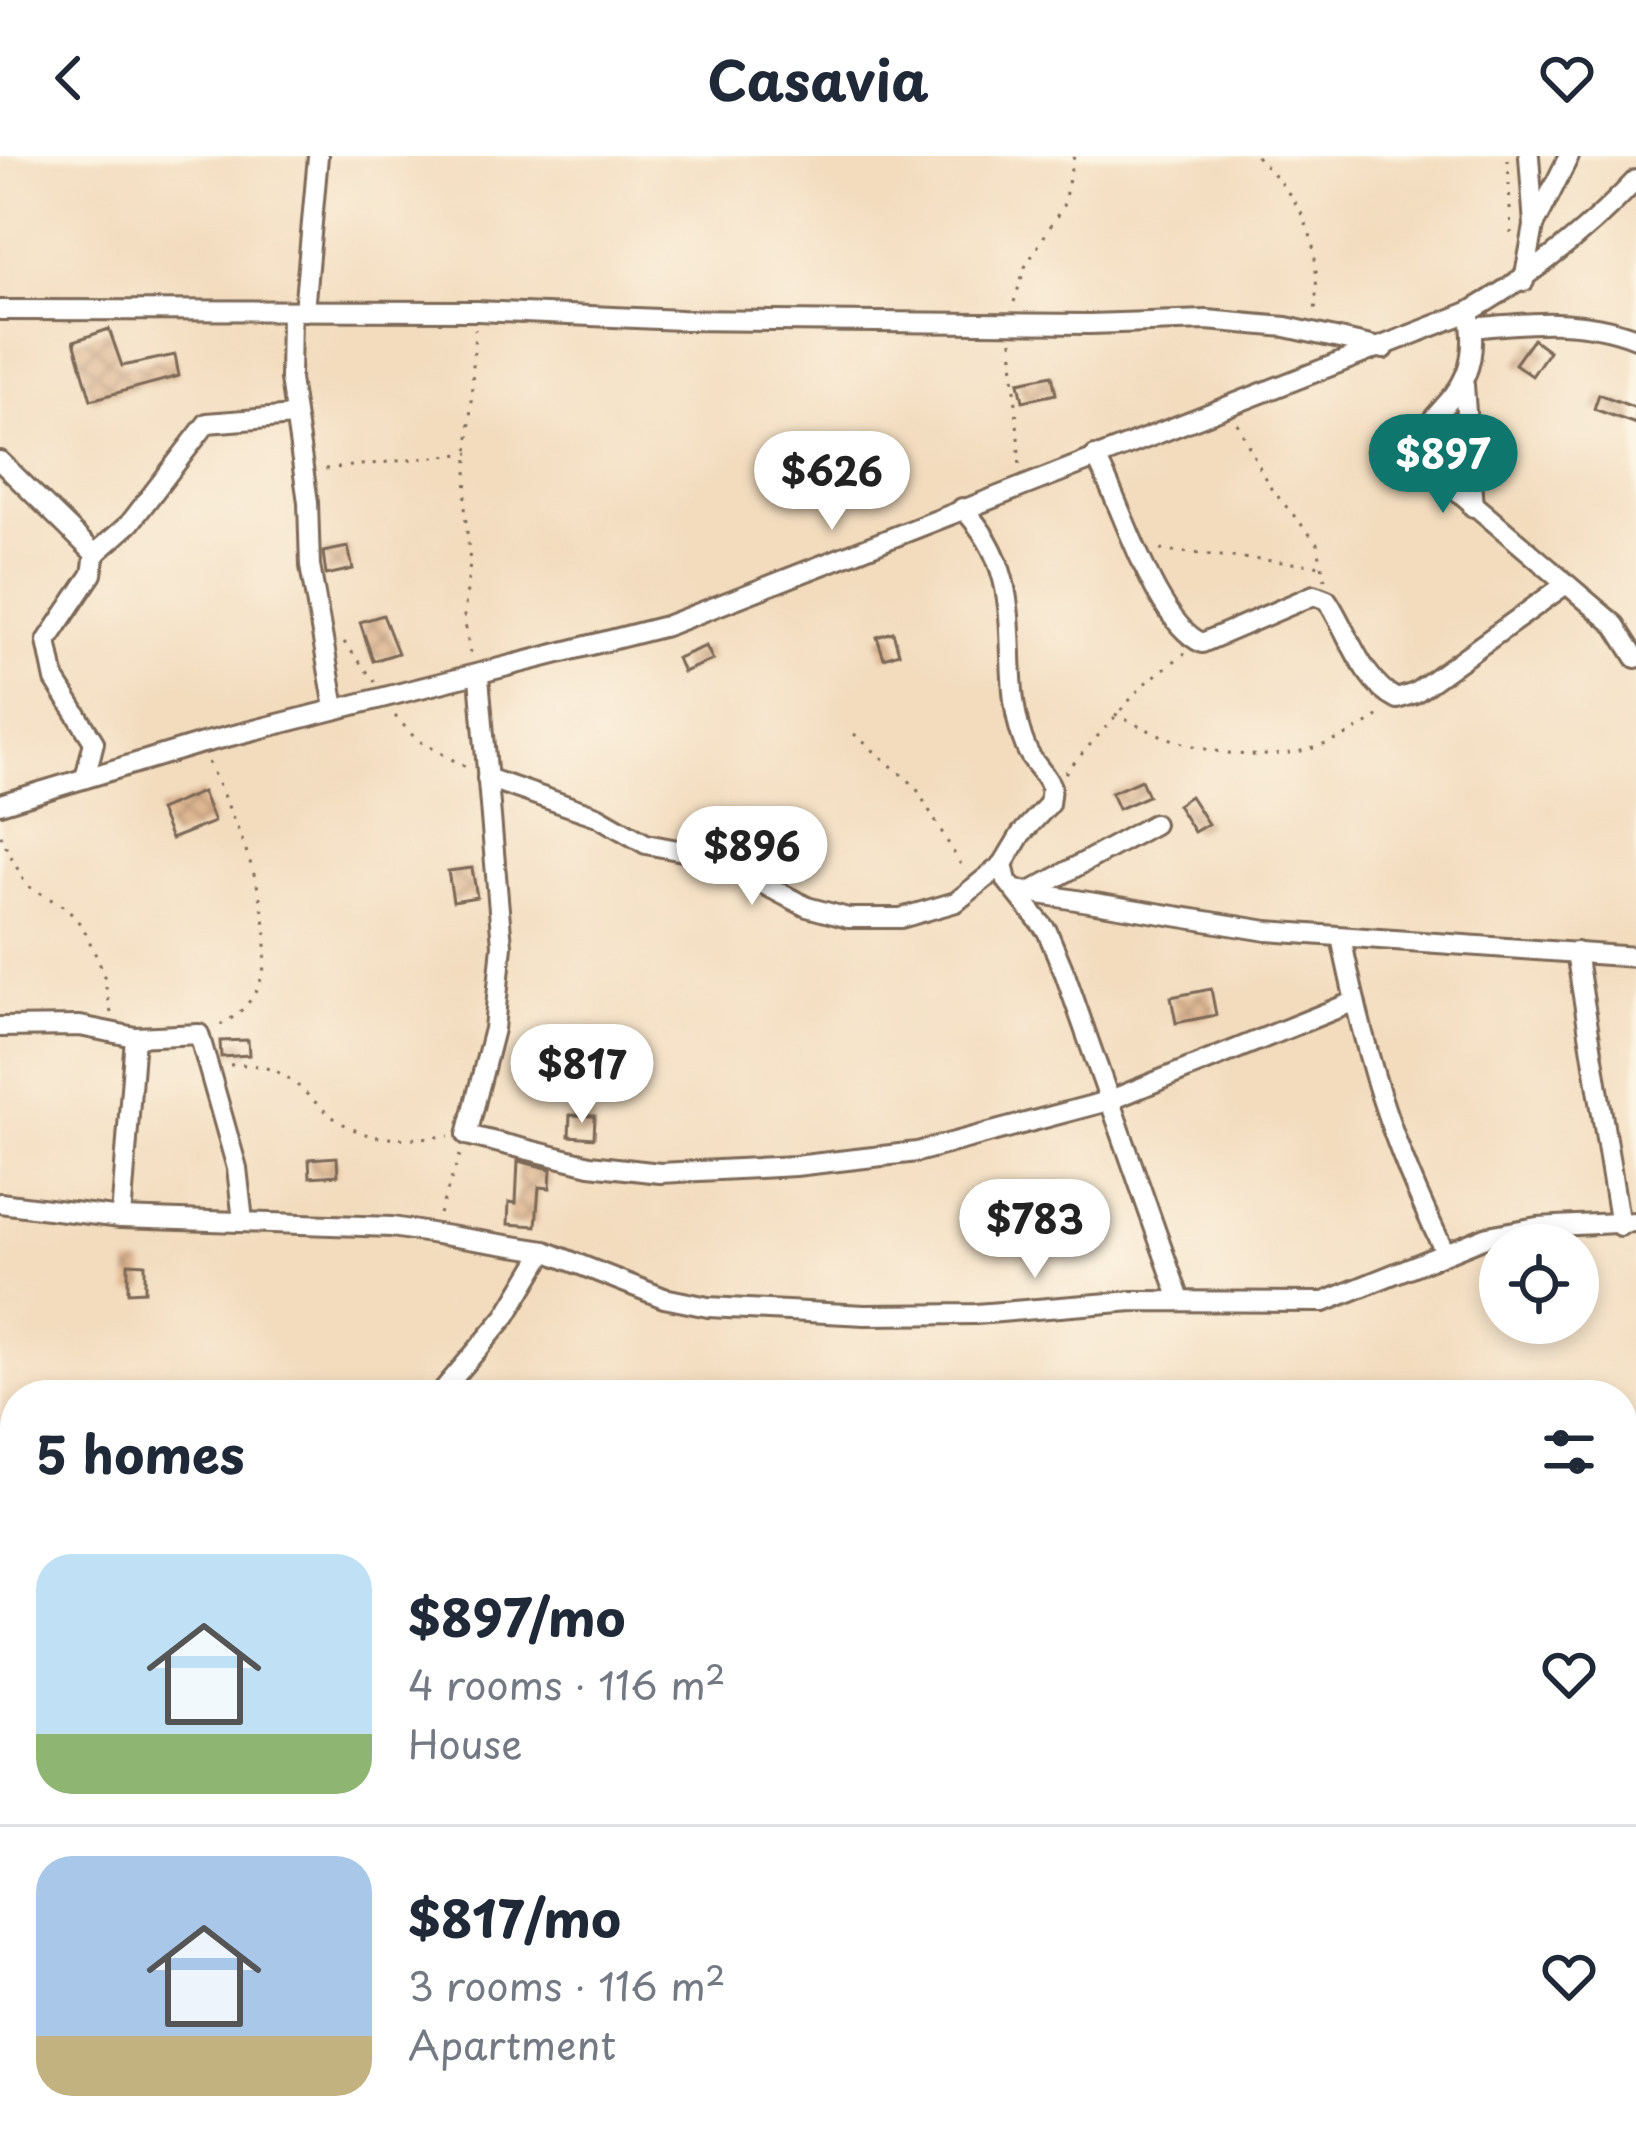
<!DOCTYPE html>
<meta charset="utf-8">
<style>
body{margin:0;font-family:"Playpen Sans",sans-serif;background:#f2f2f3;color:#1f2937;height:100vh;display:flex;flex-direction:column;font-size:45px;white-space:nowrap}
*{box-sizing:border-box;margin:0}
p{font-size:39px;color:#747a83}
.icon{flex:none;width:66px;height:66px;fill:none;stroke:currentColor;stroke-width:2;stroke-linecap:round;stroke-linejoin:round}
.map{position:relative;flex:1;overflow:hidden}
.sheet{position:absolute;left:0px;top:1224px;width:1638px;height:771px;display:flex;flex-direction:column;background:#fff;border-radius:48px 48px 0 0;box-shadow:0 6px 18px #0003}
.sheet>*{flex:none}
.fabs{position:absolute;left:1479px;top:1068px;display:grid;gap:24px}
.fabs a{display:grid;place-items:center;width:120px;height:120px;border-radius:50%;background:#fff;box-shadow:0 6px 18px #0003;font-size:60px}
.price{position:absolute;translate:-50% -102px;padding:0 27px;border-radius:42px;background:#fff;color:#222;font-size:39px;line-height:78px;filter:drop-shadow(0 3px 6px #0008)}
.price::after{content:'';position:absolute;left:50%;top:72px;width:36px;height:27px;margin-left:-18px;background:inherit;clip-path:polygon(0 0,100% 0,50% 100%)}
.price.current{background:#0f766e;color:#fff}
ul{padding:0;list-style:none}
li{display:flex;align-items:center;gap:36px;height:300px;padding:0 36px}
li+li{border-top:3px solid #e0e1e3}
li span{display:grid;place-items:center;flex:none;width:336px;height:240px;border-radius:36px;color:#555}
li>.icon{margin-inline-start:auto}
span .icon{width:144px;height:144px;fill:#fffc;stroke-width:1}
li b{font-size:51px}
h2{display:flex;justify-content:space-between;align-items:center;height:144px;padding:0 36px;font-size:51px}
header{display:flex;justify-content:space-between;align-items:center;height:156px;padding:0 36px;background:#fff;font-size:54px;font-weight:700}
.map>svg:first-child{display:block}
</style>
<header><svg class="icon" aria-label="back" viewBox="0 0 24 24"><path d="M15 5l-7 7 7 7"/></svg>Casavia<svg class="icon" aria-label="heart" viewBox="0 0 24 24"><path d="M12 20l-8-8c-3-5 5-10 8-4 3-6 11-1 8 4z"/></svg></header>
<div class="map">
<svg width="1636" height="1994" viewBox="0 0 1636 1994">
<defs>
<pattern id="building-cross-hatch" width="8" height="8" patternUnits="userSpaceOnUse" patternTransform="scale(3)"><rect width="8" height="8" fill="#dfb793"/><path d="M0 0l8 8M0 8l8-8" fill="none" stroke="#b69577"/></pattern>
</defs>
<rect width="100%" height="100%" fill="#fcf5e5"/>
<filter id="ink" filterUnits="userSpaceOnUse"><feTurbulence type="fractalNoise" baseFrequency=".00833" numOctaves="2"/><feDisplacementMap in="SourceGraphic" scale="24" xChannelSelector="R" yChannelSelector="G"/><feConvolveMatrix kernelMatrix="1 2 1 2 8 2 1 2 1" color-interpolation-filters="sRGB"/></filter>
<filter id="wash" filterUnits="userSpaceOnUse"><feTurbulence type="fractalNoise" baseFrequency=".004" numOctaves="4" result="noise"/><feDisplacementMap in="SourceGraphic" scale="48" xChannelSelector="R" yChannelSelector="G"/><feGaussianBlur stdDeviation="2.7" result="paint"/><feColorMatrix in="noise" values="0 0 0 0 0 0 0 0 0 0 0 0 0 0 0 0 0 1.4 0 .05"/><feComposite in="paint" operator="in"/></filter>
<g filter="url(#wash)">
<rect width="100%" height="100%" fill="#f3dcbe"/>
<g id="blocks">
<!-- building -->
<g fill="url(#building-cross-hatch)">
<polygon points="109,173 122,210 175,199 179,220 91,244 74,185"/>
<polygon points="1533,183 1549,195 1532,220 1515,208"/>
<polygon points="1052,219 1056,238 1023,245 1019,226"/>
<polygon points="1599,238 1636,252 1636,268 1594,253"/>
<polygon points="824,309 827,334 794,338 790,313"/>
<polygon points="348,391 353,413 326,419 323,396"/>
<polygon points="383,459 398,497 373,505 360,466"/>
<polygon points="893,476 899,497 884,502 877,481"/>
<polygon points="706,490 713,504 683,516 677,502"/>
<polygon points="1141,624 1148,640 1118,653 1111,637"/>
<polygon points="202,636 214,666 171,683 159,654"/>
<polygon points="1190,640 1208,668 1194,676 1177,649"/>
<polygon points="472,712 477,741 453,745 448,715"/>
<polygon points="1211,833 1216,859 1176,867 1171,841"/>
<polygon points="248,884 249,899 221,901 220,885"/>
<polygon points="570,959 595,960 594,982 569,980"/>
<polygon points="337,1001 338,1019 310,1021 309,1003"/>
<polygon points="518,1005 551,1013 550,1032 539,1031 536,1070 508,1068 509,1046 516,1047"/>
<polygon points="128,1107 145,1108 145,1135 128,1136"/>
</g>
</g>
</g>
<g filter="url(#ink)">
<use href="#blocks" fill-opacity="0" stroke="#7b6856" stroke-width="3"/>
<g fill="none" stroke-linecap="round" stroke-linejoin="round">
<defs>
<g id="street">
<polyline points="1534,70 1569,0"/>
<polyline points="1524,125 1534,70 1529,0"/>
<polyline points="0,154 477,155 681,164 1090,168 1207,164 1286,171 1384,193"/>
<polyline points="304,155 318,0"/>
<polyline points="291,156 290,223 308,346 310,410 335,552"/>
<path d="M1469 156C1487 242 1422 253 1422 287 1422 297 1428 306 1433 314L1615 469 1636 502"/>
<path d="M1472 172C1529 166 1582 161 1636 182"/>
<polyline points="1464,229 1473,351"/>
<path d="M1095 300C1122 347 1154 466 1202 487L1314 439 1327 444C1348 475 1361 525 1397 543L1415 537 1566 428"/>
<polyline points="0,305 95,398 92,418 47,485 55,524 94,586 85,622"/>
<path d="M962 352C1037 427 993 512 1026 592 1032 607 1045 616 1051 631L1049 648 1021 678 1003 708 1007 725 1047 775 1065 818 1180 1144"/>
<polyline points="95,398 130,367 207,267 294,260"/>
<polyline points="479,521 502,789 494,873 467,979 590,1009 660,1017 795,1010 917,996 1108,945 1353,846"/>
<polyline points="487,622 597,660 646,688 709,700 807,751 848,762 901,762 956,746 1003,708"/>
<path d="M0 648 199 588 666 470 1469 156C1533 119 1586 77 1636 24"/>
<polyline points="1015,734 1267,775 1636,801"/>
<polyline points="1028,737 1154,668"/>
<path d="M1341 781C1365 899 1390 985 1444 1094"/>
<polyline points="1576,796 1620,1070"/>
<polyline points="0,871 80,870 135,881 199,878 237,1012 243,1065"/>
<polyline points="0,1047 121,1062 392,1071 545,1095 664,1142 708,1151 865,1159 976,1158 1133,1145 1324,1146 1488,1080 1537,1071 1636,1066"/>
<polyline points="121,1062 135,881"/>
<polyline points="439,1239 506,1160 545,1095"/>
<polyline points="0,1375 15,1373"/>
<polyline points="1623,1787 1636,1773"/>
<polyline points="0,1976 15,1974"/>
<polyline points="155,1980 178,1994"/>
<polyline points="135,1994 140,1980"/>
<polyline points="1444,1994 1455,1980"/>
</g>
</defs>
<!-- street casing -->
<use href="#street" stroke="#7b6856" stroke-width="24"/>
<!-- path -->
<g stroke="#7b6856" stroke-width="3" stroke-dasharray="3 9" stroke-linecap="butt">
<path d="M1256 0C1308 53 1321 83 1315 157"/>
<polyline points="1508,3 1511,77"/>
<polyline points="1014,146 1025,111 1063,50 1074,0"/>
<polyline points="1012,185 1020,313"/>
<polyline points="1237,267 1269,330 1317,387 1325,423"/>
<polyline points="325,313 470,297"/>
<polyline points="1160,394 1323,410"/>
<polyline points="344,486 375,526"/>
<polyline points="470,497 464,460 470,407 465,356 475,173"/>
<path d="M1115 558C1201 604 1300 622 1383 556"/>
<polyline points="395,560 416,583 469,613"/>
<polyline points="854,578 915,630 964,714"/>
<path d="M208 606C239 675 317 826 216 871"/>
<polyline points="1065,617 1144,528 1185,497"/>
<polyline points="0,679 26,729 66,752 83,771 103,815 111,857"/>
<path d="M230 909C301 905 299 947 353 973 381 987 418 982 449 980"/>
<polyline points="439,1058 460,999"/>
<polyline points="0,1576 15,1576"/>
<polyline points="0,1767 15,1773"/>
</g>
<!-- street -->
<use href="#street" stroke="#fff" stroke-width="18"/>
</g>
</g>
</svg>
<div class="fabs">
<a><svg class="icon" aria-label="locate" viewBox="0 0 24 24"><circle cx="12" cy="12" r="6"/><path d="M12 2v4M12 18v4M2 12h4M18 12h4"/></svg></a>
</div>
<b class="price current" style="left:1443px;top:360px">$897</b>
<b class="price" style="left:832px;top:377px">$626</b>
<b class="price" style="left:752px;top:752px">$896</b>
<b class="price" style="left:582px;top:970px">$817</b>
<b class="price" style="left:1035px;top:1125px">$783</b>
<section class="sheet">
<h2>5 homes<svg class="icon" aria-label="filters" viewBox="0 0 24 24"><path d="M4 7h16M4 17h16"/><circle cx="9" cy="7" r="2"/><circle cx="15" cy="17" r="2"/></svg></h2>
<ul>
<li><span style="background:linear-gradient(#bfe0f5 75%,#8fb573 0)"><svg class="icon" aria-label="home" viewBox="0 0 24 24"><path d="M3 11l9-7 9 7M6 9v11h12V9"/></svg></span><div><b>$897/mo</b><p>4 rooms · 116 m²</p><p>House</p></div><svg class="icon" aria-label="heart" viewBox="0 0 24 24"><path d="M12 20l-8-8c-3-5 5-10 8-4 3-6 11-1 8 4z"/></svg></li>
<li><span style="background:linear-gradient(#a9c7e8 75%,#c2b280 0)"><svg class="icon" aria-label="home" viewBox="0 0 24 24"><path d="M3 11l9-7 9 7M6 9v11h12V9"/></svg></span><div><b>$817/mo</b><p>3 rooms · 116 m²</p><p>Apartment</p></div><svg class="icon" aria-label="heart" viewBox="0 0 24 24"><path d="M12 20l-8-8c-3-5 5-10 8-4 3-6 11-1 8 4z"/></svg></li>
</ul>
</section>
</div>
